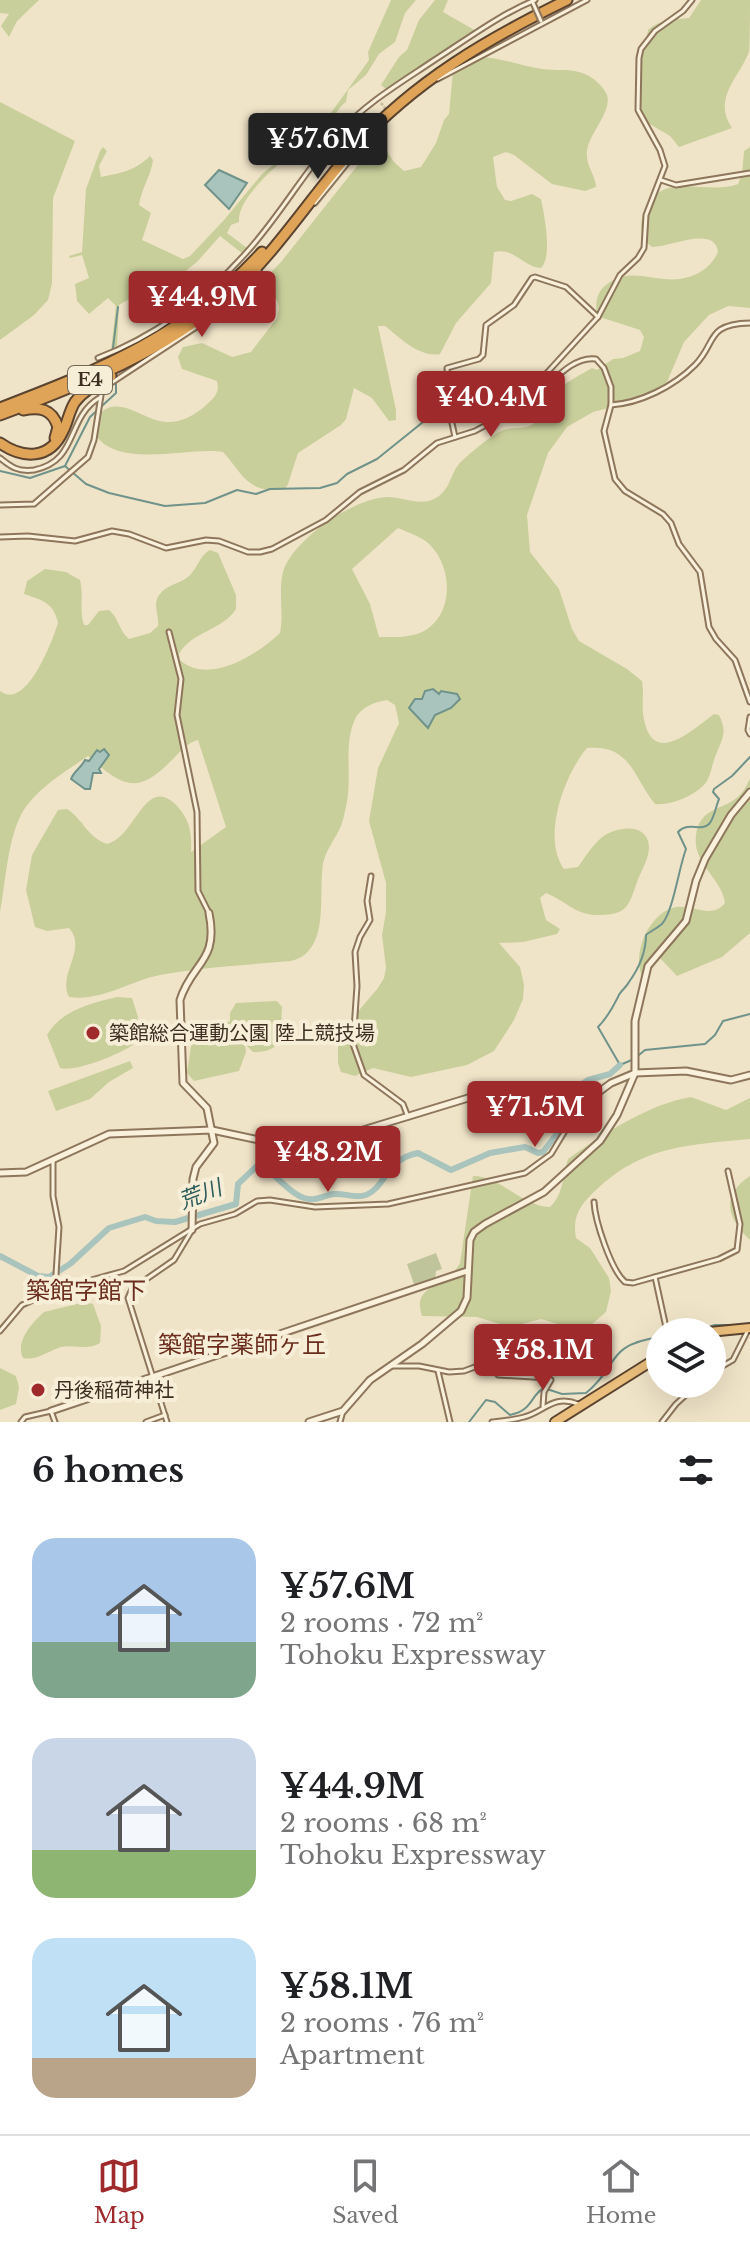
<!DOCTYPE html>
<meta charset="utf-8">
<style>
body{margin:0;font-family:"Libre Baskerville","Noto Sans JP",serif;background:#f2f2f2;color:#202124;height:100vh;display:flex;flex-direction:column;font-size:30px;white-space:nowrap}
*{box-sizing:border-box;margin:0}
p{font-size:26px;color:#757577}
.icon{flex:none;width:44px;height:44px;fill:none;stroke:currentColor;stroke-width:2;stroke-linecap:round;stroke-linejoin:round}
.map{position:relative;height:1422px;overflow:hidden}
.panel{display:flex;flex-direction:column;background:#fff;flex:1}
.panel>*{flex:none}
.tools{position:absolute;left:646px;top:1318px;display:grid;gap:16px}
.tools a{display:grid;place-items:center;width:80px;height:80px;border-radius:50%;background:#fff;box-shadow:0 8px 32px #0002;font-size:40px}
.price{position:absolute;translate:-50% -68px;padding:0 18px;border-radius:8px;background:#9e2a2b;color:#fff;font-size:26px;line-height:52px;filter:drop-shadow(0 2px 4px #0008)}
.price::after{content:'';position:absolute;left:50%;top:48px;width:24px;height:18px;margin-left:-12px;background:inherit;clip-path:polygon(0 0,100% 0,50% 100%)}
.price.active{background:#222;color:#fff}
ul{padding:0;list-style:none}
li{display:flex;align-items:center;gap:24px;height:200px;padding:0 32px}
li span{display:grid;place-items:center;flex:none;width:224px;height:160px;border-radius:24px;color:#555}
li>.icon{margin-inline-start:auto}
span .icon{width:96px;height:96px;fill:#fffc;stroke-width:1}
li b{font-size:34px}
h2{display:flex;justify-content:space-between;align-items:center;height:96px;padding:0 32px;font-size:34px}
.tab-bar{display:flex;justify-content:space-around;align-items:center;height:112px;border-top:2px solid #e0e0e0;background:#fff;font-size:22px;color:#757577}
.tab-bar a{display:grid;justify-items:center;gap:4px}
.tab-bar .active{color:#9e2a2b}
.map>svg:first-child{display:block}
</style>
<div class="map">
<svg width="750" height="1422" viewBox="0 0 750 1422">
<rect width="100%" height="100%" fill="#f0e4c8"/>
<!-- green -->
<g fill="#c9cf9b" fill-rule="evenodd">
<polygon points="0,0 39,0 17,21 9,37 1,26 9,14 0,13"/>
<path d="M391 0H416L405 13 395 42 379 54 366 75 348 90 346 102C336 109 335 119 326 126 303 144 236 192 239 222L231 225 227 233 247 248 243 254 220 236 197 262 168 285 139 293 119 305 117 347 173 316 132 343 111 351 116 306 108 298 89 314 77 301 75 284 89 278 82 255 70 258 69 256 82 252 86 189 100 151 103 147 107 151 99 166 101 177C120 173 135 171 150 156L153 160C151 176 141 189 139 205L151 213 142 240 183 259 190 256 224 220 262 174 323 124 369 60 368 52Z"/>
<polygon points="435,0 448,0 443,12 476,31 386,89 381,85 399,57 407,50 419,20"/>
<path d="M701 0H750C750 15 750 38 749 52 739 78 712 98 732 128L679 147 670 136 643 120 636 111 635 97 648 30C658 20 675 19 689 18Z"/>
<path d="M481 57C503 58 520 66 542 69 556 71 572 68 585 74 593 77 604 87 607 95 612 110 592 131 588 146 583 164 595 172 596 187L585 191 552 184 514 155 506 152 493 157 497 187 505 200 511 201 532 194 541 199C544 214 553 257 541 268 523 267 514 247 494 252L491 283 456 323 440 354C420 358 400 338 385 326H378L396 410V420L389 421 372 398 354 388 346 419 341 425 298 453 288 484 285 489C248 495 243 474 223 452 192 446 114 471 94 432 91 425 94 420 98 415 119 393 143 421 166 422 181 423 195 415 205 406 214 398 220 393 217 381L182 369 178 357 183 347 202 343 232 357 251 352 277 318 279 307 277 300 257 287 281 262 373 146 382 144 394 162 404 171 421 167 436 143 444 120 449 114 453 71C459 60 469 59 481 57Z"/>
<polygon points="0,102 75,141 53,198 52,283 48,300 34,315 0,340"/>
<path d="M750 147V308L728 306 709 315 684 342 667 382 655 396 593 412 567 427 548 453 527 515 530 552 559 589 572 629 579 641 627 669 642 681C644 692 642 702 643 713 650 770 691 731 714 714L719 715C728 733 722 739 715 757 712 765 711 774 707 781 698 795 670 806 655 804 633 777 631 744 587 748 565 774 541 837 564 869L578 867C585 857 592 846 601 838 616 826 648 822 649 847 649 859 641 871 637 882 628 908 627 915 596 915 576 915 564 900 546 893L540 898 546 920 560 929 557 934 523 942 499 943 520 967 524 985 523 999 514 1020 494 1051 467 1065 411 1077 373 1068 355 1076 341 1072 338 1063V1035L378 988 384 978 386 968 382 935 386 912V883L369 821 378 768 399 723 395 705 387 700C375 702 362 707 356 717 343 743 352 774 347 802 345 810 344 818 341 826 336 838 325 851 323 864 318 894 331 952 291 961 247 965 203 967 160 975 130 981 100 1002 69 997 57 974 88 949 69 928L47 931 35 927 26 890 32 855 58 810 67 809C83 819 87 837 107 844 136 837 145 773 177 806 190 820 192 833 191 852L226 827 198 740C187 743 181 751 173 759 137 796 123 787 88 756 68 770 45 783 29 803 8 826 6 881 0 912V691C26 711 52 642 58 623 54 603 42 600 24 594L27 581 45 569 66 572 80 580C84 596 79 610 84 625H88L99 611 109 610C119 618 119 631 129 639L150 633 158 626C159 617 154 606 157 599 164 584 179 585 189 576 198 568 199 556 210 550L218 553 236 595V609C222 631 192 631 179 654L180 660C209 686 258 654 280 633 284 613 278 592 283 572 292 540 355 497 388 497 403 497 421 507 436 498 450 490 450 475 459 464 465 457 494 433 503 430 514 426 527 431 537 421 545 414 546 404 552 395 557 387 582 374 592 368L597 370 613 359 623 358 640 351 644 337 640 330 603 318 597 313C595 302 597 292 606 285 628 266 654 282 679 279 696 277 711 268 718 252 715 225 671 247 652 247 645 242 641 235 641 226 641 220 644 213 646 208 663 170 708 196 738 184L742 174 744 151ZM398 528C409 533 423 537 431 546 453 569 454 616 422 632 409 638 392 637 379 637L370 604 352 569Z"/>
<path d="M750 779V933L722 957 677 976 660 958 642 976C632 954 648 916 672 908 690 902 711 921 725 903 722 878 692 864 696 835 700 806 724 811 740 795 744 791 747 784 750 779Z"/>
<path d="M117 997 132 998 138 1017 135 1043C124 1053 74 1073 60 1068L47 1035C60 1011 91 1003 117 997Z"/>
<path d="M277 1001 282 1007C280 1032 286 1053 253 1052L245 1044 246 1052 239 1071 194 1081 187 1073 194 1026C207 1019 216 1019 230 1022V1013L236 1003Z"/>
<polygon points="130,1061 133,1068 109,1082 90,1099 56,1111 48,1091"/>
<path d="M691 1097 726 1110 750 1098V1139C689 1145 643 1145 596 1190 580 1205 572 1216 576 1238L590 1248 609 1278 611 1291 606 1312 590 1326 574 1329 541 1319 510 1327 477 1317 422 1316C411 1283 446 1290 460 1263L473 1176C501 1176 521 1206 550 1207 563 1196 563 1175 568 1159 601 1135 651 1103 691 1097Z"/>
<path d="M750 1176V1240C727 1218 720 1196 750 1176Z"/>
<path d="M85 1302 93 1304 101 1326 100 1343C87 1351 75 1344 61 1347 48 1351 37 1361 23 1358 15 1341 32 1323 44 1312Z"/>
<polygon points="0,1368 16,1376 19,1387 16,1404 0,1410"/>
</g>
<!-- cemetery -->
<polygon fill="#bfc49a" points="436,1253 442,1269 436,1271 435,1280 415,1287 407,1264"/>
<!-- water -->
<g fill="#a9c4bc" stroke="#6f938a" stroke-width="2">
<polygon points="219,170 247,183 229,209 205,185"/>
<polygon points="433,689 439,694 441,691 457,694 460,699 451,708 435,715 428,728 409,708 415,699 422,699 425,691"/>
<path d="M104 749 109 755 99 769 101 773H93L90 789H85L71 779C74 771 81 768 85 760L89 761 97 750 100 752Z"/>
</g>
<g fill="none" stroke-linecap="round" stroke-linejoin="round">
<!-- stream -->
<g stroke="#6f938a" stroke-width="2">
<polyline points="113,348 118,307"/>
<polyline points="65,466 86,484 109,493 165,506 205,503 237,490 256,494 270,489 320,488 337,483 347,474 377,459 428,418 452,411 475,396"/>
<polyline points="0,471 30,478 65,466 90,417 116,393 116,375"/>
<path d="M750 757 732 776 714 789 713 792 719 799C716 806 714 819 709 824 701 832 689 821 678 832L686 849C679 867 673 912 662 924 657 928 651 931 646 935 646 953 639 968 629 982 626 988 620 991 618 997 612 1009 607 1018 598 1027L620 1065 634 1059 645 1050 705 1044 715 1035 723 1021 750 1014"/>
<polyline points="692,1332 715,1325 741,1325"/>
<path d="M469 1422 486 1400 495 1402 510 1415C534 1410 530 1395 544 1388L562 1394 586 1393C620 1366 604 1345 660 1337"/>
</g>
<!-- river -->
<path stroke="#a9c4bc" stroke-width="6" d="M0 1256 38 1276 49 1277 70 1264 109 1228 145 1217 156 1221 175 1222 236 1204 238 1184 257 1166C276 1171 286 1192 304 1198 315 1202 324 1195 334 1194 345 1193 355 1199 366 1195 386 1187 386 1159 418 1153L451 1170 490 1153 525 1147 538 1153 543 1152 569 1118V1093L588 1080 610 1074 620 1065"/>
<!-- minor-tunnel -->
<polyline stroke="#ccc0a6" stroke-width="3" stroke-dasharray="3 1.5" stroke-linecap="butt" points="381,103 389,113"/>
<defs>
<g id="minor">
<polyline points="438,79 587,0"/>
<polyline points="661,180 676,185 750,173"/>
<polyline points="315,203 358,150"/>
<path d="M98 358C156 336 205 299 246 253 280 216 305 170 339 133 367 102 402 82 436 59 469 38 499 15 535 0"/>
<path d="M526 398 531 400C549 387 571 355 596 359L604 368 611 387V405L604 431 615 479 625 491 663 514 671 523 679 544 700 572 709 627 716 639 735 660 750 702"/>
<path d="M611 405C640 403 673 387 695 365 717 343 705 324 750 323"/>
<polyline points="455,437 450,414 447,368 479,359 483,355 486,325 514,305 532,278 535,277 566,287 598,317"/>
<path d="M0 458C11 467 18 472 34 470 79 461 66 418 99 398"/>
<polyline points="0,505 34,504 88,457 94,440 102,389 204,322 252,281 259,270"/>
<polyline points="0,537 28,536 75,541 112,531 129,534 166,548 206,540 219,541 248,552 260,552 272,549 326,520 360,492 404,470 437,443 475,431 512,411 598,317 620,275 638,258 644,248 646,215 665,166 660,150 638,110 639,58 641,49 655,31 683,11 692,0"/>
<polyline points="169,632 181,679 177,715 197,812 198,891 209,913"/>
<polyline points="750,717 748,730 750,734"/>
<polyline points="371,876 367,901 370,920 360,937 355,952 357,986 353,1044 364,1075 403,1104 408,1117"/>
<polyline points="53,1160 53,1196 59,1227 55,1290"/>
<path d="M594 1202C595 1221 611 1270 625 1282L633 1283 719 1259 737 1250 740 1224 728 1171"/>
<polyline points="655,1277 667,1332"/>
<polyline points="0,1331 22,1305 55,1290 124,1271 200,1224 235,1214 257,1201 270,1200 315,1207 388,1204 525,1173 551,1154 579,1108"/>
<polyline points="391,1366 419,1366 449,1372 464,1371 491,1361 498,1375 549,1378 551,1380 544,1392 543,1406"/>
<polyline points="438,1371 450,1422"/>
<polyline points="712,1372 733,1360 749,1328"/>
<polyline points="21,1422 25,1417 51,1411 55,1422"/>
<polyline points="146,1422 165,1415"/>
<polyline points="167,1422 128,1298 132,1289 174,1260 192,1230"/>
<polyline points="340,1422 343,1411"/>
<path d="M492 1422C502 1421 514 1420 524 1417 544 1412 553 1394 578 1404"/>
<polyline points="662,1422 676,1404 698,1384"/>
</g>
<g id="tertiary">
<polyline points="0,1173 26,1172 109,1134 212,1130 301,1149 491,1091 580,1106 611,1083 635,1073 686,1071 731,1080 750,1075"/>
<path d="M192 1230 193 1179 196 1167 214 1143 207 1108 183 1083 180 1000C192 962 219 962 209 913"/>
<polyline points="51,1411 467,1271"/>
<polyline points="309,1422 343,1411 370,1380 422,1344 461,1311 467,1298 470,1240 474,1232 485,1224 544,1192 600,1141 617,1115 635,1073 635,1021 648,966 686,921 696,881 705,859 731,815 750,792"/>
</g>
<g id="trunk">
<polyline points="709,1332 750,1328"/>
<polyline points="555,1422 660,1356"/>
</g>
<g id="motorway">
<path d="M0 408C104 368 185 336 262 252"/>
<path d="M23 410C39 407 52 408 58 427L55 438"/>
<path d="M0 415C82 384 163 353 229 295 277 252 312 195 355 147 415 81 487 39 567 0"/>
<path d="M0 443C23 459 50 460 63 431 68 422 69 411 75 402 84 390 99 383 111 376"/>
</g>
</defs>
<!-- minor casing -->
<use href="#minor" stroke="#8d765c" stroke-width="7"/>
<!-- tertiary casing -->
<use href="#tertiary" stroke="#8d765c" stroke-width="9"/>
<!-- trunk casing -->
<use href="#trunk" stroke="#5b4430" stroke-width="12"/>
<!-- motorway casing -->
<use href="#motorway" stroke="#5b4430" stroke-width="13"/>
<!-- minor -->
<use href="#minor" stroke="#faf1dc" stroke-width="3"/>
<!-- tertiary -->
<use href="#tertiary" stroke="#faf1dc" stroke-width="5"/>
<!-- trunk -->
<use href="#trunk" stroke="#eabe7c" stroke-width="8"/>
<!-- motorway -->
<use href="#motorway" stroke="#e0a458" stroke-width="9"/>
<defs>
<polyline id="minor-bridge" points="533,3 541,21"/>
</defs>
<!-- minor-bridge casing -->
<use href="#minor-bridge" stroke="#8d765c" stroke-width="7" stroke-linecap="butt"/>
<!-- minor-bridge -->
<use href="#minor-bridge" stroke="#faf1dc" stroke-width="3"/>
</g>
<!-- markers -->
<g fill="#9e2a2b" stroke="#f7eed8" stroke-width="3">
<circle cx="93" cy="1033" r="8"/>
<circle cx="38" cy="1390" r="8"/>
</g>
<g text-anchor="middle" stroke-width="8" stroke-linejoin="round" paint-order="stroke">
<!-- shield labels -->
<rect fill="#f7eed8" stroke="#756857" stroke-width="2" x="68" y="366" width="44" height="28" rx="6"/>
<g font-size="18" font-weight="bold" fill="#3d2e20">
<text x="90" y="386">E4</text>
</g>
<!-- poi labels -->
<g font-size="20" fill="#3d2e20" stroke="#f7eed8" text-anchor="start">
<text x="109" y="1040">築館総合運動公園 陸上競技場</text>
<text x="54" y="1397">丹後稲荷神社</text>
</g>
<!-- water labels -->
<g font-size="22" font-style="italic" fill="#2f5d5a" stroke="#f7eed8">
<text transform="translate(200 1194) rotate(-21)" y="8">荒川</text>
</g>
<!-- quarter labels -->
<g font-size="24" fill="#6b2e1e" stroke="#f7eed8">
<text x="86" y="1299">築館字館下</text>
<text x="242" y="1353">築館字薬師ヶ丘</text>
</g>
</g>
</svg>
<div class="tools">
<a><svg class="icon" aria-label="layers" viewBox="0 0 24 24"><path d="M12 4l9 5-9 5-9-5zM3 14l9 5 9-5"/></svg></a>
</div>
<b class="price active" style="left:318px;top:181px">¥57.6M</b>
<b class="price" style="left:202px;top:339px">¥44.9M</b>
<b class="price" style="left:491px;top:439px">¥40.4M</b>
<b class="price" style="left:535px;top:1149px">¥71.5M</b>
<b class="price" style="left:328px;top:1194px">¥48.2M</b>
<b class="price" style="left:543px;top:1392px">¥58.1M</b>
</div>
<section class="panel">
<h2>6 homes<svg class="icon" aria-label="filters" viewBox="0 0 24 24"><path d="M4 7h16M4 17h16"/><circle cx="9" cy="7" r="2"/><circle cx="15" cy="17" r="2"/></svg></h2>
<ul>
<li><span style="background:linear-gradient(#a9c7e8 65%,#7fa58c 0)"><svg class="icon" aria-label="home" viewBox="0 0 24 24"><path d="M3 11l9-7 9 7M6 9v11h12V9"/></svg></span><div><b>¥57.6M</b><p>2 rooms · 72 m²</p><p>Tohoku Expressway</p></div></li>
<li><span style="background:linear-gradient(#c9d6e8 70%,#8fb573 0)"><svg class="icon" aria-label="home" viewBox="0 0 24 24"><path d="M3 11l9-7 9 7M6 9v11h12V9"/></svg></span><div><b>¥44.9M</b><p>2 rooms · 68 m²</p><p>Tohoku Expressway</p></div></li>
<li><span style="background:linear-gradient(#bfe0f5 75%,#b9a48a 0)"><svg class="icon" aria-label="home" viewBox="0 0 24 24"><path d="M3 11l9-7 9 7M6 9v11h12V9"/></svg></span><div><b>¥58.1M</b><p>2 rooms · 76 m²</p><p>Apartment</p></div></li>
</ul>
</section>
<nav class="tab-bar">
<a class="active"><svg class="icon" aria-label="map" viewBox="0 0 24 24"><path d="M3 6l6-2 6 2 6-2v14l-6 2-6-2-6 2zM9 4v14M15 6v14"/></svg>Map</a>
<a><svg class="icon" aria-label="saved" viewBox="0 0 24 24"><path d="M7 4h10v16l-5-4-5 4z"/></svg>Saved</a>
<a><svg class="icon" aria-label="home" viewBox="0 0 24 24"><path d="M3 11l9-7 9 7M6 9v11h12V9"/></svg>Home</a>
</nav>
